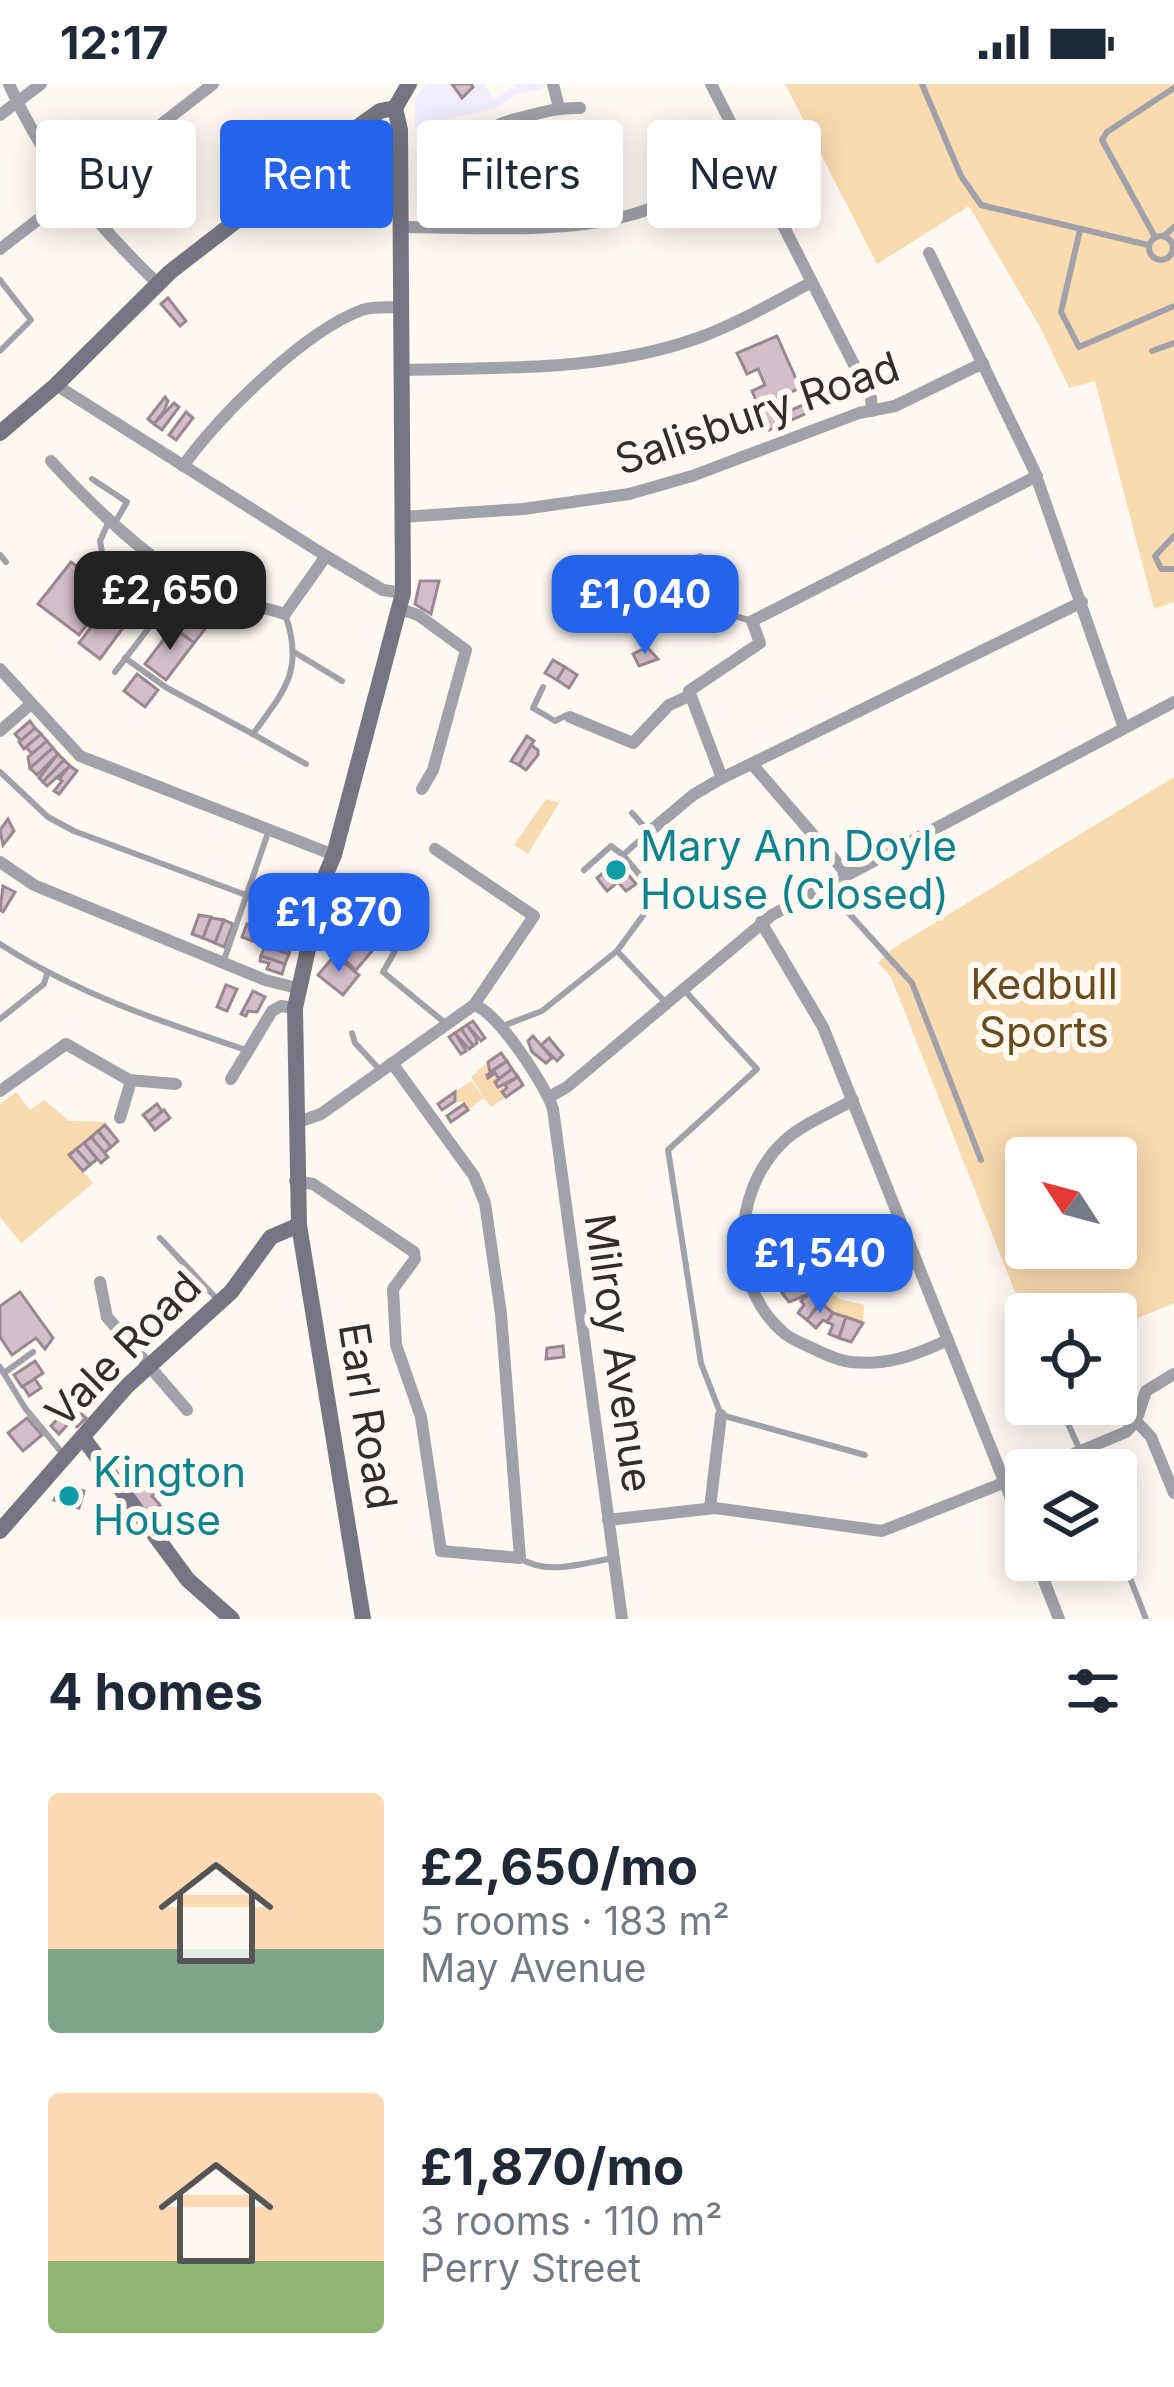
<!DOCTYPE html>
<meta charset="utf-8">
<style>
body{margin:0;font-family:Inter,sans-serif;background:#f2f2f3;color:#1f2937;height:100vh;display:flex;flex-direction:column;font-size:45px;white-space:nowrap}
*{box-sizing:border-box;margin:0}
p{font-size:39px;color:#747a83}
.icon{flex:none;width:66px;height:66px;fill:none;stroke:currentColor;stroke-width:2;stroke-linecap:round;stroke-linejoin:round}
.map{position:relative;height:1535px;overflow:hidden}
.sheet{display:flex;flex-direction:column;background:#fff;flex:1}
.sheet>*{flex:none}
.banner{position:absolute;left:36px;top:36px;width:1104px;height:108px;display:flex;gap:24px}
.needle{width:78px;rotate:306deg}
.buttons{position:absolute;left:1005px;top:1053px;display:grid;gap:24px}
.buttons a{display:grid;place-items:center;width:132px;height:132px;border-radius:12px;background:#fff;box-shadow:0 6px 30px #0003;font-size:60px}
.price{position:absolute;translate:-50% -102px;padding:0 27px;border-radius:24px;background:#2563eb;color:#fff;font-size:39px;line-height:78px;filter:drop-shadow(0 3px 6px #0008)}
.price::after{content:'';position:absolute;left:50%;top:72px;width:36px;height:27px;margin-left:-18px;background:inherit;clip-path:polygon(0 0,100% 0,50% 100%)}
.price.on{background:#222;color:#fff}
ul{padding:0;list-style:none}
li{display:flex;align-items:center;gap:36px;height:300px;padding:0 48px}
li span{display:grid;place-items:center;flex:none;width:336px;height:240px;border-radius:12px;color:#555}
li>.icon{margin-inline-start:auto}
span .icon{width:144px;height:144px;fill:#fffc;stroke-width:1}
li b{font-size:51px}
h2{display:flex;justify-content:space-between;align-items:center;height:144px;padding:0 48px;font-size:51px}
.pill{padding:0 42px;border-radius:12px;background:#fff;box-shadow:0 6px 30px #0003;font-size:42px;line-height:108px}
.pill.on{background:#2563eb;color:#fff}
.status{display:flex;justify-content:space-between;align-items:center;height:84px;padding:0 60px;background:#fff;direction:ltr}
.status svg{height:33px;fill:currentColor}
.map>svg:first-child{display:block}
</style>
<div class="status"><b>12:17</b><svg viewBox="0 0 49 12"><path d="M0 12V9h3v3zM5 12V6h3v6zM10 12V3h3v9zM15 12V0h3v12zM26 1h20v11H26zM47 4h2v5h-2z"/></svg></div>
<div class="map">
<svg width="1174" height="1535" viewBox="0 0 1174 1535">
<rect width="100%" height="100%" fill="#fff9f2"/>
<!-- commercial -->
<polygon fill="#f2edff" points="427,0 484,0 494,16 517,0 543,0 544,4 515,11 496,24 415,43 415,13"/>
<!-- green -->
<g fill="#fadbb0" fill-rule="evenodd">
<polygon points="785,0 1174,0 1174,518 1154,525 1095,297 1069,304 1040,243 969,122 877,180"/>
<path d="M1174 693V1219L1116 1243V1230H1026V1236L891 893 878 879 895 863ZM1026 1074H1116V1164H1026Z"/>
<polygon points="546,715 559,719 528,770 514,761"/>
<polygon points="488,978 488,993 495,989 498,1002 504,999 507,1004 502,1008 506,1013 491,1023 484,1014 468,1026 461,1017 457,1019 455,1008 471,997 484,1014 471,993"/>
<polygon points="16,1008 30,1026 44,1016 69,1037 107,1038 69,1071 93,1099 21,1159 0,1133 0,1020"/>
<polygon points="821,1200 839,1215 864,1221 863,1239 836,1231 820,1218 822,1214 809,1210"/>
</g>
<!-- building -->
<g fill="#d4beca" stroke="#9b8791" stroke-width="3">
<polygon points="452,0 471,0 473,3 462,14"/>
<polygon points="168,214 186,237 180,242 161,220"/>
<polygon points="777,252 800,304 774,316 780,331 810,318 814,326 769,346 752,307 765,301 758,285 747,290 737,269"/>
<polygon points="165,313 168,317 164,327 154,340 148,335"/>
<polygon points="174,319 179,323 162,346 154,340"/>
<polygon points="186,328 193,334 176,356 169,351"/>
<polygon points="142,475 163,490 100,575 79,559"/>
<polygon points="71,478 112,508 79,551 38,520"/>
<polygon points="420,497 439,497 431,530 415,520"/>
<polygon points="197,511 219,527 194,559 173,543"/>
<polygon points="173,543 194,559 166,596 145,580"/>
<polygon points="647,563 658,575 639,582 633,570"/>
<polygon points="553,576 565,583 557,596 545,589"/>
<polygon points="565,583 577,591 569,604 557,596"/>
<polygon points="137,590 158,606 145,623 124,607"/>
<polygon points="30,637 35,644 21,657 15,650"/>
<polygon points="35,644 41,650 24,665 19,658"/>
<polygon points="41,650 47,657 32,670 26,663"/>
<polygon points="527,652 534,657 519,681 511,677"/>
<polygon points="47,657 53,664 30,684 28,673"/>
<polygon points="531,661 538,666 538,671 526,686 519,681"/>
<polygon points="53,664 58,670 37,691 30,684"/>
<polygon points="58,670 64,676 43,698 39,694"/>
<polygon points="64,676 70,682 47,702 43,698"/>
<polygon points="70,682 77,687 59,710 54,707 62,697 59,695"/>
<polygon points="8,735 14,747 3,761 0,746"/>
<polygon points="617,777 636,800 626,807 618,798 607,807 597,794"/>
<polygon points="3,802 15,808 3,828 0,826"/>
<polygon points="374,820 379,824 382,820 394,830 387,839 392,843 356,886 330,863 335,857 339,860"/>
<polygon points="199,831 211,833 203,854 192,850"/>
<polygon points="211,834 224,836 215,859 203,854"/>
<polygon points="224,836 233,840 224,863 215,859"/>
<polygon points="247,840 293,856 289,870 242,853"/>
<polygon points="265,862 289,870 285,880 261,872"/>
<polygon points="335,871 359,891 343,911 318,891"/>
<polygon points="261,872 285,880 282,890 267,885 269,879 260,877"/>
<polygon points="226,901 237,905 227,927 217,923"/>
<polygon points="253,907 265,913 257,928 248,927 246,932 241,930"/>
<polygon points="473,937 485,954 481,957 467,941"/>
<polygon points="467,941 476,954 477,959 473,962 461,945"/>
<polygon points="461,945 473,962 469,965 455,949"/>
<polygon points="455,949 466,967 461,970 449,953"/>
<polygon points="533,952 552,974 546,979 532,968 528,957"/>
<polygon points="549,954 563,971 557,977 541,961"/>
<polygon points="501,969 507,977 490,988 488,978"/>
<polygon points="507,977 512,985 499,995 495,989 488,994 487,991"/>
<polygon points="512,985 518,993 498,1003 495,998"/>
<polygon points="518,993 523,1001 506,1013 502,1008 507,1004 505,1001"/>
<polygon points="455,1008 455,1017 442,1026 438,1020"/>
<polygon points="157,1020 162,1027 149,1038 143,1031"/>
<polygon points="464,1020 468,1026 451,1038 447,1032"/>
<polygon points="164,1026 170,1034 155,1046 149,1038"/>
<polygon points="105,1041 118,1057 111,1063 98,1047"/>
<polygon points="98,1047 111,1063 104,1069 91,1053"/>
<polygon points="91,1053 108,1073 101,1079 84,1059"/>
<polygon points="84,1059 97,1075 90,1081 76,1065"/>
<polygon points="76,1065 90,1081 83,1087 69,1071"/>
<polygon points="801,1196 809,1210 789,1218 782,1209"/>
<polygon points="20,1208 53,1254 45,1265 36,1254 12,1271 0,1253 0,1222"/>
<polygon points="809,1210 817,1210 822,1215 807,1236 798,1229 804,1221 801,1217"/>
<polygon points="821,1219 833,1229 827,1238 823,1236 816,1244 807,1236"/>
<polygon points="833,1229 846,1233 839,1254 829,1250 833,1241 827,1238"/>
<polygon points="846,1233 863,1239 851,1258 839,1254"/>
<polygon points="563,1262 564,1273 546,1275 547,1264"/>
<polygon points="35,1277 43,1289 22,1303 14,1291"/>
<polygon points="35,1295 41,1304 29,1312 23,1302"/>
<polygon points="66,1315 86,1334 77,1343 71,1337 59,1350 51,1342 63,1329 57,1324"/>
<polygon points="27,1334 42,1351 23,1367 8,1349"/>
<polygon points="149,1393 147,1398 156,1408 152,1412 160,1421 148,1431 126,1406"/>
<polygon points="63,1401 84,1407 79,1424 54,1416"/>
</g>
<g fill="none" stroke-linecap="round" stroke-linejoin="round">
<!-- lane -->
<g stroke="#a1a1a9" stroke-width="6">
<polyline points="922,0 961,92 981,121 1148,161"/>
<polyline points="1080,146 1061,228 1079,263 1174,222"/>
<circle cx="1161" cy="164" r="12"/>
<polyline points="1164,152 1174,143"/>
<polyline points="1155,153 1102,56 1107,48 1174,4"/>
<polyline points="0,196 31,236 0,267"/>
<polyline points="1152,267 1174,259"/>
<polyline points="92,395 127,418 116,437"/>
<polyline points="1174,452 1155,472 1161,485 1174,485"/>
<polyline points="0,471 6,478"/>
<polyline points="106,491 100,457 109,437"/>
<polyline points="575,522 600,501 626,490 661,485 700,472 708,476 735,532 752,537"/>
<path d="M286 533C304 587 284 607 253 650L306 680"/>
<polyline points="294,568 342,597"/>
<polyline points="125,574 167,604 253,650"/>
<polyline points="115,588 185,497"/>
<polyline points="543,603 533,624 555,637 567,631"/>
<polyline points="0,688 48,733 74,747 246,811"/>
<polyline points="623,771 643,795"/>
<polyline points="584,786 611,762 623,771 649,748 632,729"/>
<polyline points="826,804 912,899 981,1076"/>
<path d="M0 860C77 910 162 938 249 967"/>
<polyline points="395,867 383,888 444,938"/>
<polyline points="617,867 650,822"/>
<polyline points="224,876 269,746"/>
<polyline points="684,906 757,985 668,1066 701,1279 721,1331 865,1371"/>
<polyline points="0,935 44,900 47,890"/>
<polyline points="500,943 542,927 617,867 665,918"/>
<polyline points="352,949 355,959 381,987"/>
<polyline points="160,1154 218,1216"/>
<polyline points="0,1283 25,1324 63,1370"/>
<polyline points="4,1289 33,1268"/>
<polyline points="1059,1320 1089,1386"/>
<polyline points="1116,1458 1146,1535"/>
<path d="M520 1474C546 1492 585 1479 613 1474"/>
</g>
<!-- street -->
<g stroke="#a1a1a9" stroke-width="12">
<path d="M9 0C44 79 96 140 157 199"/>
<polyline points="553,0 559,24"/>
<polyline points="711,0 871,314 872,327"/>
<polyline points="0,31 41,0"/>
<path d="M400 143C470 143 555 150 623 133 668 122 709 97 750 76"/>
<path d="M486 143C486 121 479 56 497 42 504 37 515 35 524 33 543 28 560 23 580 24"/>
<polyline points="0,165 213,0"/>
<polyline points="929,169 1034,386 1124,644"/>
<path d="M400 286C498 283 601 288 695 255 736 241 774 218 812 198"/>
<polyline points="56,301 326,472 383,506 403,509"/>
<path d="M51 377C88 418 153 482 203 504 229 515 258 522 285 530L326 472"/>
<path d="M183 382C220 331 303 248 362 226 375 222 388 224 401 223"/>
<polyline points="402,433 523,425 629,410 692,392 859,329 895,322 983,279"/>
<polyline points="400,525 418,531 466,566 433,686 422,705"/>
<polyline points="0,585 80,672 334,771"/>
<polyline points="570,633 633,659 669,621 689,612"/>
<polyline points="0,647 31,620"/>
<polyline points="752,680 846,789"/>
<polyline points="722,694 689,607 760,559 752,537 1037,392"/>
<polyline points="649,748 693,711 722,694 1082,518"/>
<polyline points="0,778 34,801 265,896 297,904"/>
<polyline points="761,838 823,943 1026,1452"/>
<path d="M474 921C497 927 546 1002 553 1025L622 1535"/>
<polyline points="231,995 272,927 281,922 295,924"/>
<polyline points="0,1007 66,960 129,996 176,1000"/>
<polyline points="549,1013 567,1003 772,831 1174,618"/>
<path d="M853 1016C831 1029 800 1041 782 1059 732 1108 728 1202 784 1249 792 1256 806 1261 816 1266 827 1271 839 1277 851 1278 888 1282 915 1271 948 1256"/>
<polyline points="120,1034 131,997"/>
<polyline points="295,1035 304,1036 321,1030 474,921 534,832 435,765"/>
<polyline points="295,1097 313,1100 414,1168 415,1175 393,1205 396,1261 421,1333 441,1467 520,1474 501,1230 485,1119 474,1092 392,979"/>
<polyline points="100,1198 107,1233 187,1326"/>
<polyline points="1136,1337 1151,1353 1174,1409"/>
<polyline points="1035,1386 1126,1348 1136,1337 1146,1307 1174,1290"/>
<polyline points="710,1424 721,1331"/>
<polyline points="608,1436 715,1424 882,1447 1026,1390"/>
<polyline points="1036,1476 1059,1535"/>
</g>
<!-- secondary -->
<g stroke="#767683" stroke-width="16">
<polyline points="0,349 56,301 170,188 359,42 380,27 395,24 409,0"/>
<polyline points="84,1355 188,1496 232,1535"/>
<polyline points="0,1447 127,1302 231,1208 271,1153 299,1141"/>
<polyline points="363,1535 299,1141 295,924 323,797 334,771 403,509 400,46 395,24"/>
</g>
</g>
<!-- markers -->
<g fill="#0f9aa8" stroke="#fff9f2" stroke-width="4.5">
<circle cx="616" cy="786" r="12"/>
<circle cx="69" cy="1412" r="12"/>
</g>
<g text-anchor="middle" stroke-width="12" stroke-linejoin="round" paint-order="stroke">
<!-- street labels -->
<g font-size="42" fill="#322d26" stroke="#fff9f2">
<text transform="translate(757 329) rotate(-19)" y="15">Salisbury Road</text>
<text transform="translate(123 1265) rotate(-45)" y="15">Vale Road</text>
<text transform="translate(619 1269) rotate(82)" y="15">Milroy Avenue</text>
<text transform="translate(368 1332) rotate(81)" y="15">Earl Road</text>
</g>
<!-- culture labels -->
<g font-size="42" fill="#0d838f" stroke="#fff9f2" text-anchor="start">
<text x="640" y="777">Mary Ann Doyle<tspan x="640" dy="48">House (Closed)</tspan></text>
<text x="93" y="1403">Kington<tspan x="93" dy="48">House</tspan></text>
</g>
<!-- park labels -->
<g font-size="42" fill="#694b1c" stroke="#fff9f2">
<text x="1044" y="915">Kedbull<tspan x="1044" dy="48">Sports</tspan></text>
</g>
</g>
</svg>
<div class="buttons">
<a><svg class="needle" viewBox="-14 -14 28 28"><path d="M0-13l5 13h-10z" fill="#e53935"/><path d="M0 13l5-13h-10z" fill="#747a83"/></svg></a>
<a><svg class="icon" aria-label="locate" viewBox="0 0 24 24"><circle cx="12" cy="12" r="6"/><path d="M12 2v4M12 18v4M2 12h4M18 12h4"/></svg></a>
<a><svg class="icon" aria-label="layers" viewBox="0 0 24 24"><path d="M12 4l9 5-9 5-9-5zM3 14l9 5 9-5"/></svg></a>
</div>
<b class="price on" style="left:170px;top:569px">£2,650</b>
<b class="price" style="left:645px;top:573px">£1,040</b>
<b class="price" style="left:339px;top:891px">£1,870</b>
<b class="price" style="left:820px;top:1232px">£1,540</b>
<div class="banner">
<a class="pill">Buy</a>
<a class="pill on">Rent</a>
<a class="pill">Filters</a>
<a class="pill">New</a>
</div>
</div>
<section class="sheet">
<h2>4 homes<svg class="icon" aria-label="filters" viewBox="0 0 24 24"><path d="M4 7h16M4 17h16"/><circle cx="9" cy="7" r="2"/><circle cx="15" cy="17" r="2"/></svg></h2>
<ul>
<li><span style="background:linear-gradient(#ffd9b3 65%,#7fa58c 0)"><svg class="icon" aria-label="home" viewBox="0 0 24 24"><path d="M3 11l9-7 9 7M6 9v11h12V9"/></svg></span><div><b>£2,650/mo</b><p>5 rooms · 183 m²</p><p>May Avenue</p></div></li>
<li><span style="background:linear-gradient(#ffd9b3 70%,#8fb573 0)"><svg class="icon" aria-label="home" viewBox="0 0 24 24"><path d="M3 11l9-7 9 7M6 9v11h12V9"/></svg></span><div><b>£1,870/mo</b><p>3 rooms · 110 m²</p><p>Perry Street</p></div></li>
</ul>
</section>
